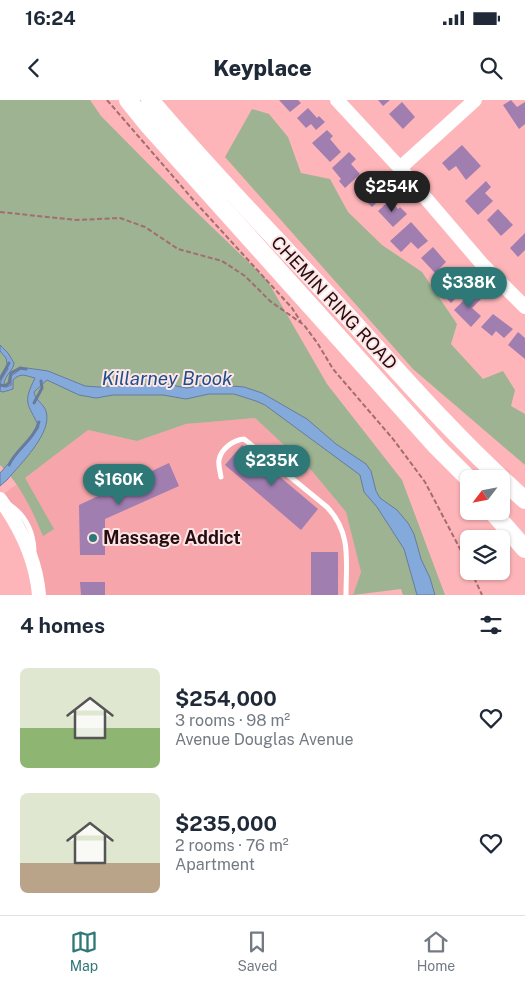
<!DOCTYPE html>
<meta charset="utf-8">
<style>
body{margin:0;font-family:"Public Sans",sans-serif;background:#f6f6f7;color:#1f2937;height:100vh;display:flex;flex-direction:column;font-size:19px;white-space:nowrap}
*{box-sizing:border-box;margin:0}
p{font-size:16px;color:#747a83}
.icon{flex:none;width:28px;height:28px;fill:none;stroke:currentColor;stroke-width:2;stroke-linecap:round;stroke-linejoin:round}
.map{position:relative;height:495px;overflow:hidden}
.details{display:flex;flex-direction:column;background:#fff;flex:1}
.details>*{flex:none}
.needle{width:32px;rotate:238deg}
.controls{position:absolute;left:460px;top:370px;display:grid;gap:10px}
.controls a{display:grid;place-items:center;width:50px;height:50px;border-radius:8px;background:#fff;box-shadow:0 1px 4px #0004;font-size:25px}
.price{position:absolute;translate:-50% -42px;padding:0 11px;border-radius:18px;background:#2f7878;color:#fff;font-size:16px;line-height:32px;filter:drop-shadow(0 1px 2px #0008)}
.price::after{content:'';position:absolute;left:50%;top:30px;width:15px;height:11px;margin-left:-8px;background:inherit;clip-path:polygon(0 0,100% 0,50% 100%)}
.price.on{background:#222;color:#fff}
ul{padding:0;list-style:none}
li{display:flex;align-items:center;gap:15px;height:125px;padding:0 20px}
li span{display:grid;place-items:center;flex:none;width:140px;height:100px;border-radius:8px;color:#555}
li>.icon{margin-inline-start:auto}
span .icon{width:60px;height:60px;fill:#fffc;stroke-width:1}
li b{font-size:21px}
h2{display:flex;justify-content:space-between;align-items:center;height:60px;padding:0 20px;font-size:21px}
.status{display:flex;justify-content:space-between;align-items:center;height:35px;padding:0 25px;background:#fff;direction:ltr}
.status svg{height:14px;fill:currentColor}
header{display:flex;justify-content:space-between;align-items:center;height:65px;padding:0 20px;background:#fff;font-size:22px;font-weight:800}
.dock{display:flex;justify-content:space-around;align-items:center;height:70px;border-top:1px solid #e0e1e3;background:#fff;font-size:14px;color:#747a83}
.dock a{display:grid;justify-items:center;gap:2px}
.dock .on{color:#2f7878}
.map>svg:first-child{display:block}
</style>
<div class="status"><b>16:24</b><svg viewBox="0 0 49 12"><path d="M0 12V9h3v3zM5 12V6h3v6zM10 12V3h3v9zM15 12V0h3v12zM26 1h20v11H26zM47 4h2v5h-2z"/></svg></div>
<header><svg class="icon" aria-label="back" viewBox="0 0 24 24"><path d="M15 5l-7 7 7 7"/></svg>Keyplace<svg class="icon" aria-label="search" viewBox="0 0 24 24"><circle cx="10" cy="10" r="6"/><path d="M15 15l6 6"/></svg></header>
<div class="map">
<svg width="525" height="495" viewBox="0 0 525 495">
<rect width="100%" height="100%" fill="#feb5b9"/>
<!-- built -->
<polygon fill="#f6a5ab" points="255,318 312,371 346,412 361,472 353,495 39,495 0,397 88,330 137,341 186,324"/>
<!-- green -->
<g fill="#9db391">
<path d="M0 0H90L101 16 187 103 267 180 327 284 402 380 445 495H403L401 489 353 495 361 472 346 412 312 371 255 318 186 324 137 341 88 330 25 378 54 429 43 436C32 410 21 385 0 365Z"/>
<polygon points="252,9 269,14 288,37 301,73 330,79 348,112 382,145 422,172 457,224 451,244 483,279 503,271 515,290 511,306 525,314 525,365 413,269 225,57"/>
</g>
<!-- water -->
<path fill="#84aadb" stroke="#687b9e" d="M0 245 8 253 14 263C13 272 4 275 4 285L7 287 11 285V276L21 269 27 268 48 271 85 286 98 287 166 284 187 288 208 284 244 287 262 293 307 319 336 344 366 364 371 371 376 391 380 398 397 410 408 423 414 434 421 459 430 478 435 495H417L404 449 377 407 364 392 360 375 265 305 256 301 234 294H209L186 299 163 295H113L96 298 79 295 47 280 34 292C35 300 43 303 46 311 53 333 20 364 7 380L0 386V373L28 342 39 327C28 303 22 304 35 278 26 276 21 272 13 280V289L3 292 0 291 1 280 8 269 6 258 0 251Z"/>
<g fill="none" stroke-linecap="round" stroke-linejoin="round">
<!-- stream -->
<g stroke="#687b9e" stroke-width="3">
<polyline points="0,279 9,263"/>
<polyline points="0,285 5,286 9,283 11,273 20,268 26,269"/>
<polyline points="34,303 42,288 41,281"/>
<path d="M9 365C17 348 34 340 39 322"/>
</g>
</g>
<!-- building -->
<g fill="#a07eb0">
<polygon points="279,0 298,0 301,3 290,12"/>
<polygon points="378,0 390,0 383,6"/>
<polygon points="511,0 517,7 525,2 525,24 519,29 503,5"/>
<polygon points="402,2 415,17 403,29 389,14"/>
<polygon points="308,8 317,18 319,16 325,22 316,30 311,24 306,28 297,18"/>
<polygon points="327,30 333,36 330,39 341,52 330,62 312,43"/>
<polygon points="462,45 481,66 466,80 456,66 449,71 442,63"/>
<polygon points="349,52 356,59 351,64 360,74 345,88 339,81 341,79 332,68"/>
<polygon points="366,77 376,88 378,85 386,94 372,107 354,89"/>
<polygon points="486,81 491,87 485,93 493,101 478,115 465,101"/>
<polygon points="390,100 398,109 400,107 407,114 393,127 378,111"/>
<polygon points="498,109 513,125 501,136 487,120"/>
<polygon points="411,122 428,141 418,149 411,142 401,152 390,141"/>
<polygon points="525,133 525,150 518,157 510,148"/>
<polygon points="433,147 446,162 435,173 421,158"/>
<polygon points="455,167 461,173 452,181 457,186 459,184 465,189 451,203 435,186"/>
<polygon points="474,190 482,198 472,208 481,216 471,227 454,210"/>
<polygon points="493,214 513,229 504,238 496,231 492,236 481,227"/>
<polygon points="518,232 525,238 525,259 508,245"/>
<polygon points="242,345 318,409 301,430 225,365"/>
<polygon points="169,363 179,386 105,419 105,455 80,455 79,405"/>
<rect x="311" y="452" width="27" height="43"/>
<polygon points="80,482 105,482 105,495 81,495"/>
</g>
<g fill="none" stroke-linecap="round" stroke-linejoin="round">
<!-- path -->
<g stroke="#a26d70" stroke-width="2" stroke-dasharray="5 2.5" stroke-linecap="butt">
<polyline points="107,0 196,103 292,208 301,222"/>
<polyline points="0,112 76,120 120,118 145,127 178,149 222,161 245,176 270,201 304,225 318,244 333,269 393,339 425,382 469,466"/>
<polyline points="471,471 482,495"/>
</g>
<!-- lane -->
<g stroke="#fff" stroke-width="5">
<path d="M221 377C220 371 218 365 219 360 221 349 233 340 244 339L327 407C352 433 346 462 346 495"/>
<path d="M10 405C26 416 33 431 34 450"/>
</g>
<!-- secondary -->
<g stroke="#fff" stroke-width="14">
<polyline points="337,0 400,68 482,164 525,207"/>
<polyline points="400,68 475,0"/>
<path d="M0 399C21 428 36 460 39 495"/>
</g>
<!-- highway -->
<g stroke="#fff" stroke-width="18">
<polyline points="128,0 149,26 437,347 469,379"/>
<path d="M150 0C215 77 286 149 354 223 409 284 463 345 525 400"/>
<polyline points="492,411 525,449"/>
</g>
</g>
<!-- markers -->
<circle fill="#2f7878" stroke="#fde5e6" stroke-width="2" cx="93" cy="438" r="5"/>
<g text-anchor="middle" stroke-width="4" stroke-linejoin="round" paint-order="stroke">
<!-- street labels -->
<g font-size="18" fill="#270d10" stroke="#fde5e6">
<text transform="translate(334 203) rotate(47)" y="6">CHEMIN RING ROAD</text>
</g>
<!-- poi labels -->
<g font-size="18" font-weight="bold" fill="#270d10" stroke="#fde5e6" text-anchor="start">
<text x="103" y="444">Massage Addict</text>
</g>
<!-- water labels -->
<g font-size="19" font-style="italic" fill="#1c4e8a" stroke="#fde5e6">
<text x="167" y="285">Killarney Brook</text>
</g>
</g>
</svg>
<div class="controls">
<a><svg class="needle" viewBox="-14 -14 28 28"><path d="M0-13l5 13h-10z" fill="#e53935"/><path d="M0 13l5-13h-10z" fill="#747a83"/></svg></a>
<a><svg class="icon" aria-label="layers" viewBox="0 0 24 24"><path d="M12 4l9 5-9 5-9-5zM3 14l9 5 9-5"/></svg></a>
</div>
<b class="price on" style="left:392px;top:113px">$254K</b>
<b class="price" style="left:469px;top:209px">$338K</b>
<b class="price" style="left:272px;top:387px">$235K</b>
<b class="price" style="left:119px;top:406px">$160K</b>
</div>
<section class="details">
<h2>4 homes<svg class="icon" aria-label="filters" viewBox="0 0 24 24"><path d="M4 7h16M4 17h16"/><circle cx="9" cy="7" r="2"/><circle cx="15" cy="17" r="2"/></svg></h2>
<ul>
<li><span style="background:linear-gradient(#dfe7d0 60%,#8fb573 0)"><svg class="icon" aria-label="home" viewBox="0 0 24 24"><path d="M3 11l9-7 9 7M6 9v11h12V9"/></svg></span><div><b>$254,000</b><p>3 rooms · 98 m²</p><p>Avenue Douglas Avenue</p></div><svg class="icon" aria-label="heart" viewBox="0 0 24 24"><path d="M12 20l-8-8c-3-5 5-10 8-4 3-6 11-1 8 4z"/></svg></li>
<li><span style="background:linear-gradient(#dfe7d0 70%,#b9a48a 0)"><svg class="icon" aria-label="home" viewBox="0 0 24 24"><path d="M3 11l9-7 9 7M6 9v11h12V9"/></svg></span><div><b>$235,000</b><p>2 rooms · 76 m²</p><p>Apartment</p></div><svg class="icon" aria-label="heart" viewBox="0 0 24 24"><path d="M12 20l-8-8c-3-5 5-10 8-4 3-6 11-1 8 4z"/></svg></li>
</ul>
</section>
<nav class="dock">
<a class="on"><svg class="icon" aria-label="map" viewBox="0 0 24 24"><path d="M3 6l6-2 6 2 6-2v14l-6 2-6-2-6 2zM9 4v14M15 6v14"/></svg>Map</a>
<a><svg class="icon" aria-label="saved" viewBox="0 0 24 24"><path d="M7 4h10v16l-5-4-5 4z"/></svg>Saved</a>
<a><svg class="icon" aria-label="home" viewBox="0 0 24 24"><path d="M3 11l9-7 9 7M6 9v11h12V9"/></svg>Home</a>
</nav>
